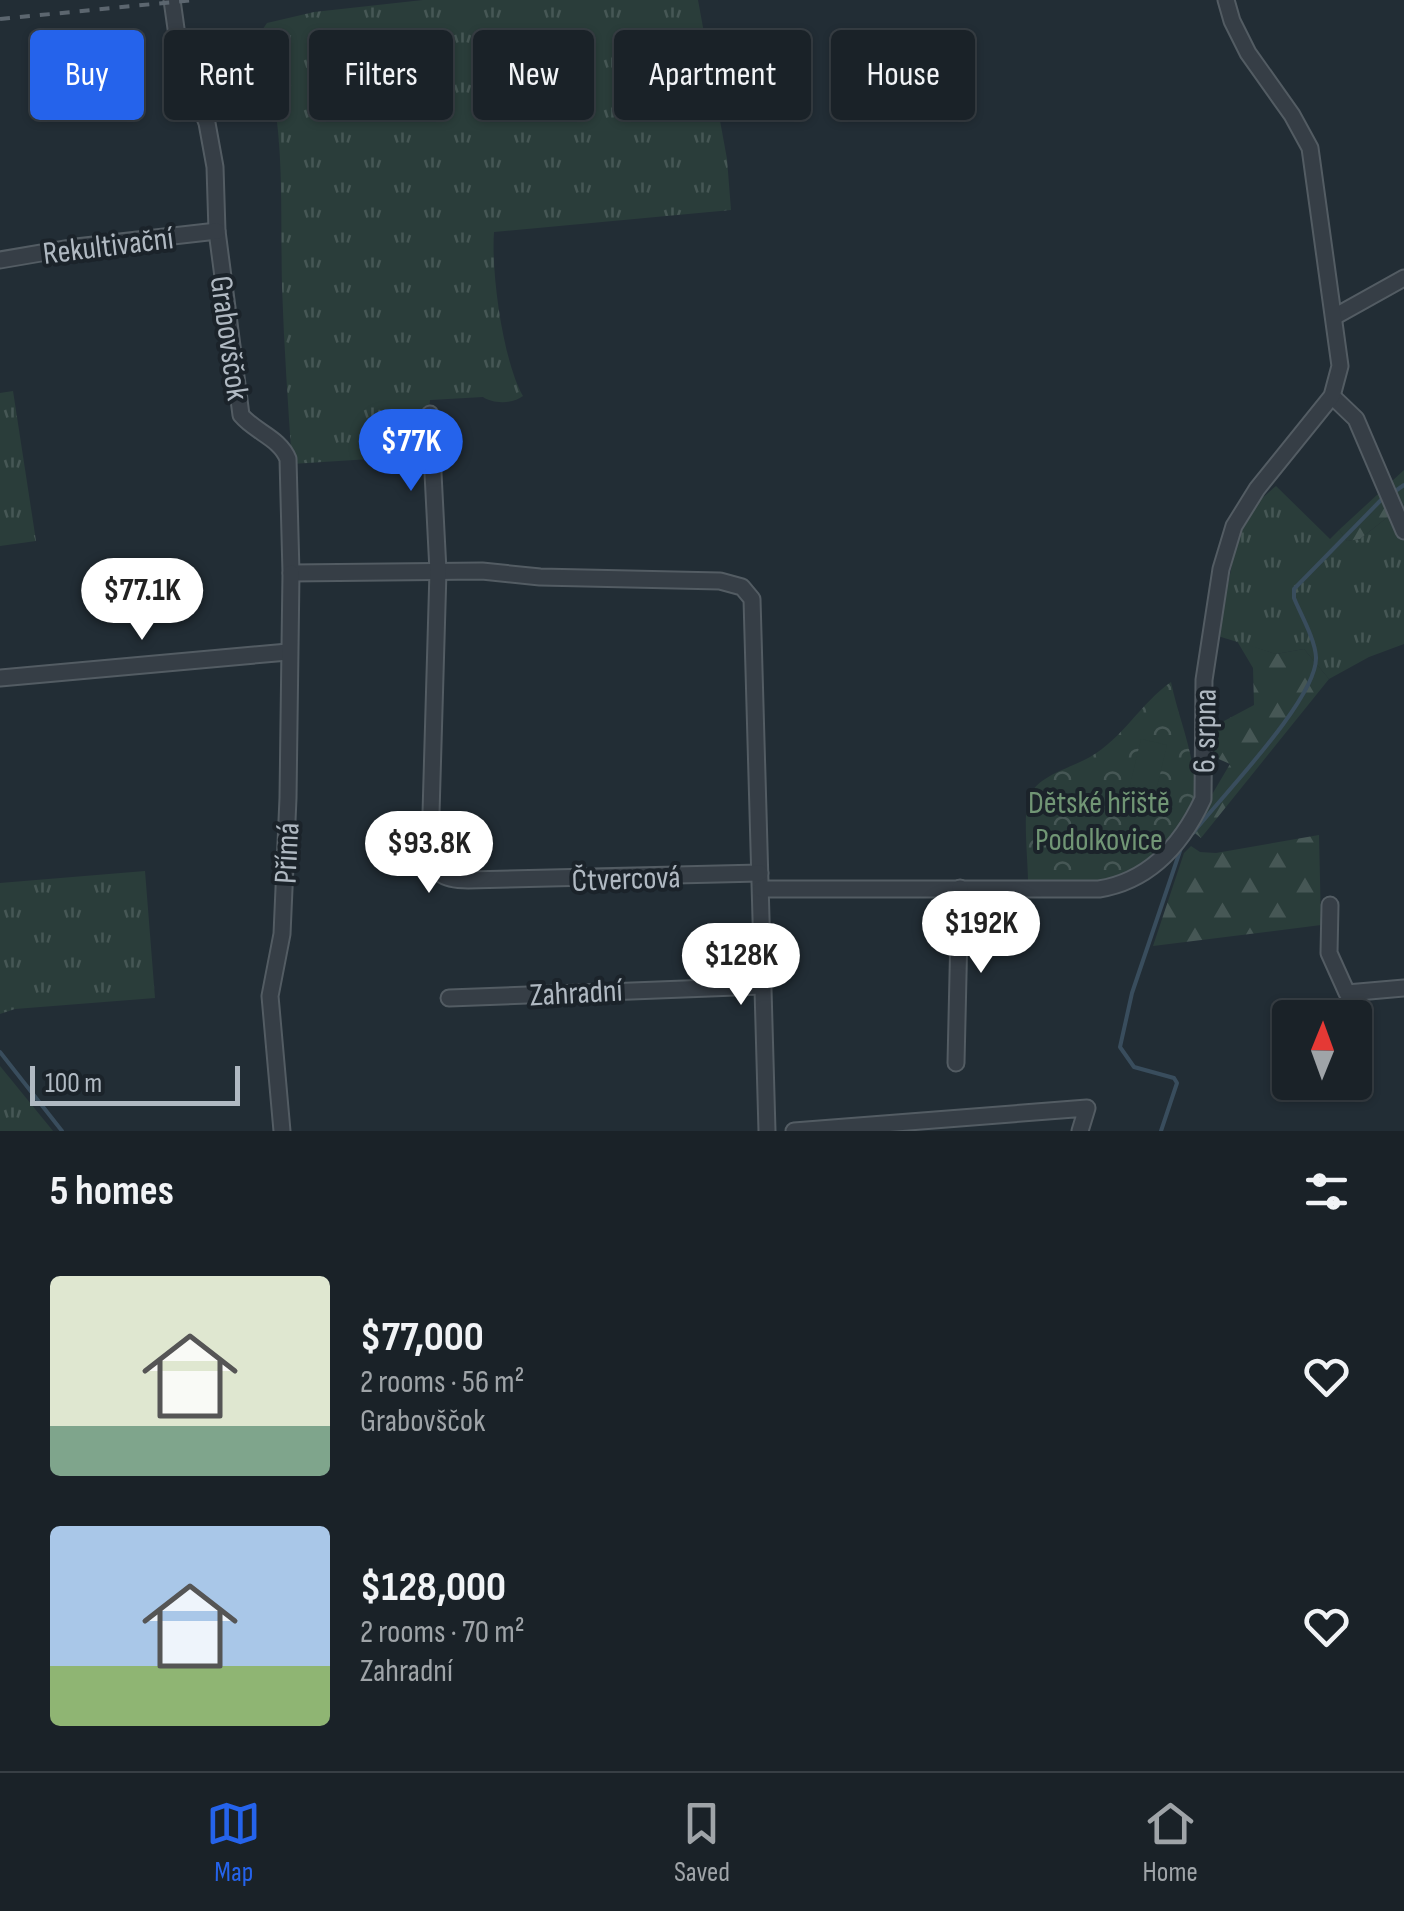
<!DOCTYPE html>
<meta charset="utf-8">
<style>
body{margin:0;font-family:"Sofia Sans Condensed",sans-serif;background:#272f34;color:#f1f3f6;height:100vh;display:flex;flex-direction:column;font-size:38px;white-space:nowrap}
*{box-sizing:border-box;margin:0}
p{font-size:32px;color:#9fa4a8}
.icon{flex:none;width:55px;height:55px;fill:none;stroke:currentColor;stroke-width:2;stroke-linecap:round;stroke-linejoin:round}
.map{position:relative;height:1131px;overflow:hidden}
.panel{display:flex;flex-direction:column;background:#1a2228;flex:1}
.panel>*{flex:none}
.top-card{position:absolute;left:30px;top:30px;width:1345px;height:90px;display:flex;gap:20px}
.needle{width:65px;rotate:1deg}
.buttons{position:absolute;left:1272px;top:1000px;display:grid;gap:20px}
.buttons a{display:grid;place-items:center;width:100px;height:100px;border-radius:10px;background:#1a2228;box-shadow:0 2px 8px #0004,0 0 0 2px #383f45;font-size:50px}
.scale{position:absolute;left:30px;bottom:25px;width:210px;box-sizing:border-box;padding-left:10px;border:5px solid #b0b9c2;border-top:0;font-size:28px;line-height:35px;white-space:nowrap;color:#b0b9c2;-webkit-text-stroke:8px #1b232a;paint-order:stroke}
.price{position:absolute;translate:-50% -85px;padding:0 22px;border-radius:35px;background:#fff;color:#222;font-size:32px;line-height:65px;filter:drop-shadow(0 2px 5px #0008)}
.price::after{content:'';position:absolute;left:50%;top:60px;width:30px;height:22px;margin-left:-15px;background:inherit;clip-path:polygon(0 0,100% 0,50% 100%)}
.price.on{background:#2563eb;color:#fff}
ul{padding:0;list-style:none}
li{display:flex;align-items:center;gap:30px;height:250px;padding:0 50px}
li span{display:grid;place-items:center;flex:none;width:280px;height:200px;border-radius:10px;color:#555}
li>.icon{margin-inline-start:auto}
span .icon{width:120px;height:120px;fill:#fffc;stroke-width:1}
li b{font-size:42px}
h2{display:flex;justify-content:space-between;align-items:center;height:120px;padding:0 50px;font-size:42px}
.pill{padding:0 35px;border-radius:10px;background:#1a2228;box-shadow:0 2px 8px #0004,0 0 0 2px #383f45;font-size:35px;line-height:90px}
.pill.on{background:#2563eb;color:#fff}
.dock{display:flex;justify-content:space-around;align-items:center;height:140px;border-top:2px solid #383f45;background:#1a2228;font-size:28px;color:#9fa4a8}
.dock a{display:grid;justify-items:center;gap:5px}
.dock .on{color:#2563eb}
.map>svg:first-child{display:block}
</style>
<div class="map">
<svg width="1404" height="1131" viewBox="0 0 1404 1131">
<defs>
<pattern id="grass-tufts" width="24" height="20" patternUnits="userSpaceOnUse" patternTransform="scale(2.5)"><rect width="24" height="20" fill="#2a3d3a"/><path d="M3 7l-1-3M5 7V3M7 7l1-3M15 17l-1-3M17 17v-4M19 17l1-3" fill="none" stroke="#465755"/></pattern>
<pattern id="forest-firs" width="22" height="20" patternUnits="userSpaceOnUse" patternTransform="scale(2.5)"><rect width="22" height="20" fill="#2a3d3a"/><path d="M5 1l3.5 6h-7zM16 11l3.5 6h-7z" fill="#465755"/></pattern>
<pattern id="park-crowns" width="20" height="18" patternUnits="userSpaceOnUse" patternTransform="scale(2.5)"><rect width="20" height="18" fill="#2a3d3a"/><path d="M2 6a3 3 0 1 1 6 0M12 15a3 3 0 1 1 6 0" fill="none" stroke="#465755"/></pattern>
</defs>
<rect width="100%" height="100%" fill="#222d35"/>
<!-- grass -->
<g fill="url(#grass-tufts)">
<path d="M423 0H698L727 159 731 210 494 232C491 273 503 361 523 396 513 404 493 404 483 397L430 400 429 408 422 409 415 416 416 456 292 464C288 405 284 346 282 287 280 202 287 117 258 36L267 23 314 12Z"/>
<polygon points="13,391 36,541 0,546 0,393"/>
<path d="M1276 486 1330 539 1339 530 1347 541 1360 539 1404 504V644L1369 657 1329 679 1304 649 1276 654 1205 632C1232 605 1228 564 1241 529 1247 510 1262 498 1276 486Z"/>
<polygon points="145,871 155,998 15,1009 0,1014 0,883"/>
<polygon points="0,1066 53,1131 0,1131"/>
</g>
<!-- forest -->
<g fill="url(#forest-firs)">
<polygon points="1404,470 1404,504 1360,539 1347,541 1339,530"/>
<polygon points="1237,641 1276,654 1304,649 1329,679 1201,838 1191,830 1230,764 1214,757 1209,729 1254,705 1253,668"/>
<polygon points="1319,835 1321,925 1153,946 1184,853 1191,846 1200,852 1216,853"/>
</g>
<!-- park -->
<path fill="url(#park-crowns)" d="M1171 682C1178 716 1194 753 1195 787 1195 802 1186 818 1177 830 1139 884 1090 890 1028 880 1028 861 1022 808 1030 794 1042 774 1071 768 1090 757 1123 738 1141 703 1171 682Z"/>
<!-- pitch -->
<polygon fill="#2a3d3a" points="1141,739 1167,745 1156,791 1130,785"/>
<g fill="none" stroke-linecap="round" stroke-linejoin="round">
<!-- stream -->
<g stroke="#394d5d" stroke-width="4">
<polyline points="1394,492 1404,485"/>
<path d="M1193 833C1220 798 1318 698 1316 657 1315 639 1301 615 1294 598V589L1381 500"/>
<polyline points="0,1052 62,1131"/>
<polyline points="1161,1131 1177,1083 1174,1078 1134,1067 1120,1047 1132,993 1181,848"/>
</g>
<defs>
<g id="minor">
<path d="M172 0 179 50 207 123 215 167 217 231 241 415C255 432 280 438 288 459L291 573 482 571 540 577 720 581 742 587 752 599 767 1131"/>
<polyline points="0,260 76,247 217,231"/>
<polyline points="1334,317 1404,278"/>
<polyline points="1332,396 1356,419 1404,531"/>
<path d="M430 414 438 571 430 848C434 875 443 880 468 880L760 873"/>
<polyline points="0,678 288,652"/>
<path d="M761 889H1099C1149 881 1182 844 1203 799L1204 680 1221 569 1234 526 1257 489 1332 396 1340 366 1310 148 1292 115 1248 53 1232 21 1226 0"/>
<polyline points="1330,905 1329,953 1347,993 1404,988"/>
<polyline points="449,998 762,986"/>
<polyline points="956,1063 960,888"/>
<polyline points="282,1131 270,996 282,934 288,798 291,573"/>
<polyline points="794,1131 1087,1108 1080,1131"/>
</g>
</defs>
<!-- minor casing -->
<use href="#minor" stroke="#535c63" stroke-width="19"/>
<!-- minor -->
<use href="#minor" stroke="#363e46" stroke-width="15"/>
<!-- rail -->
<polyline stroke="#5c666f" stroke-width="4" stroke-dasharray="10 10" stroke-linecap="butt" points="0,19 194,0"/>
</g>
<g text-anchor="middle" stroke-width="8" stroke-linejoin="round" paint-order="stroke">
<!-- street labels -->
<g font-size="32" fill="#b0b9c2" stroke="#1b232a">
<text transform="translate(108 245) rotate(-7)" y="11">Rekultivační</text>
<text transform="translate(230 338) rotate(82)" y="11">Grabovščok</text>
<text transform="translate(1204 731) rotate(-89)" y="11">6. srpna</text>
<text transform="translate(286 853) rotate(-87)" y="11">Přímá</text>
<text transform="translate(626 878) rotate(-2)" y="11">Čtvercová</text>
<text transform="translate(576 992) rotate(-3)" y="11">Zahradní</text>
</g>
<!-- park labels -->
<g font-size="32" fill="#719675" stroke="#1b232a">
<text x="1099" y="813">Dětské hřiště<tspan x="1099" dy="37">Podolkovice</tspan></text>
</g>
</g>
</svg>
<div class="buttons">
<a><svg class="needle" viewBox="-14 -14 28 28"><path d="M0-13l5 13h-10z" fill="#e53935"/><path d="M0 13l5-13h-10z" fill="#9fa4a8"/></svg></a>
</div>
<div class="scale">100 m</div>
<b class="price on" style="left:411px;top:494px">$77K</b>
<b class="price" style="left:142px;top:643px">$77.1K</b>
<b class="price" style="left:429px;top:896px">$93.8K</b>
<b class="price" style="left:981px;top:976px">$192K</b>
<b class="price" style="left:741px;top:1008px">$128K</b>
<div class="top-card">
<a class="pill on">Buy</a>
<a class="pill">Rent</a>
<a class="pill">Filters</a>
<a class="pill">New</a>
<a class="pill">Apartment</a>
<a class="pill">House</a>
</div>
</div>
<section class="panel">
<h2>5 homes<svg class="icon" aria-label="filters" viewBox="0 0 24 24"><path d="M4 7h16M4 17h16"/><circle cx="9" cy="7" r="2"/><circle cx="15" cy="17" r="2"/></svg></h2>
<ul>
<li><span style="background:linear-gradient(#dfe7d0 75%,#7fa58c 0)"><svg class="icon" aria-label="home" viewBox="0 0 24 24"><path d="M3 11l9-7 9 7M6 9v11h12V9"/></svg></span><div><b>$77,000</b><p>2 rooms · 56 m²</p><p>Grabovščok</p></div><svg class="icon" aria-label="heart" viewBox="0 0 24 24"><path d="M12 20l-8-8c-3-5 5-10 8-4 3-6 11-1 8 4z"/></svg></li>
<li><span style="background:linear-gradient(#a9c7e8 70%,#8fb573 0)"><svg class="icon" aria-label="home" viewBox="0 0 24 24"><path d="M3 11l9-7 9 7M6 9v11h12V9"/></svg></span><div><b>$128,000</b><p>2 rooms · 70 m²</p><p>Zahradní</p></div><svg class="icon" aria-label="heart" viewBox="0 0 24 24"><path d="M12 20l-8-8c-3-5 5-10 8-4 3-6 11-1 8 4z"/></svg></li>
</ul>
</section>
<nav class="dock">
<a class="on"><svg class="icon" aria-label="map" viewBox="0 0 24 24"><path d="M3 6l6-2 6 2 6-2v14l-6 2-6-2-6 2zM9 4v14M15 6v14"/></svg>Map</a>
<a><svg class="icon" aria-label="saved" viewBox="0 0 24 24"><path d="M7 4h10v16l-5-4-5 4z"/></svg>Saved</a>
<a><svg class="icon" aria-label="home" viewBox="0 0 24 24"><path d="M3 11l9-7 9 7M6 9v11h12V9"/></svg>Home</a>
</nav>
